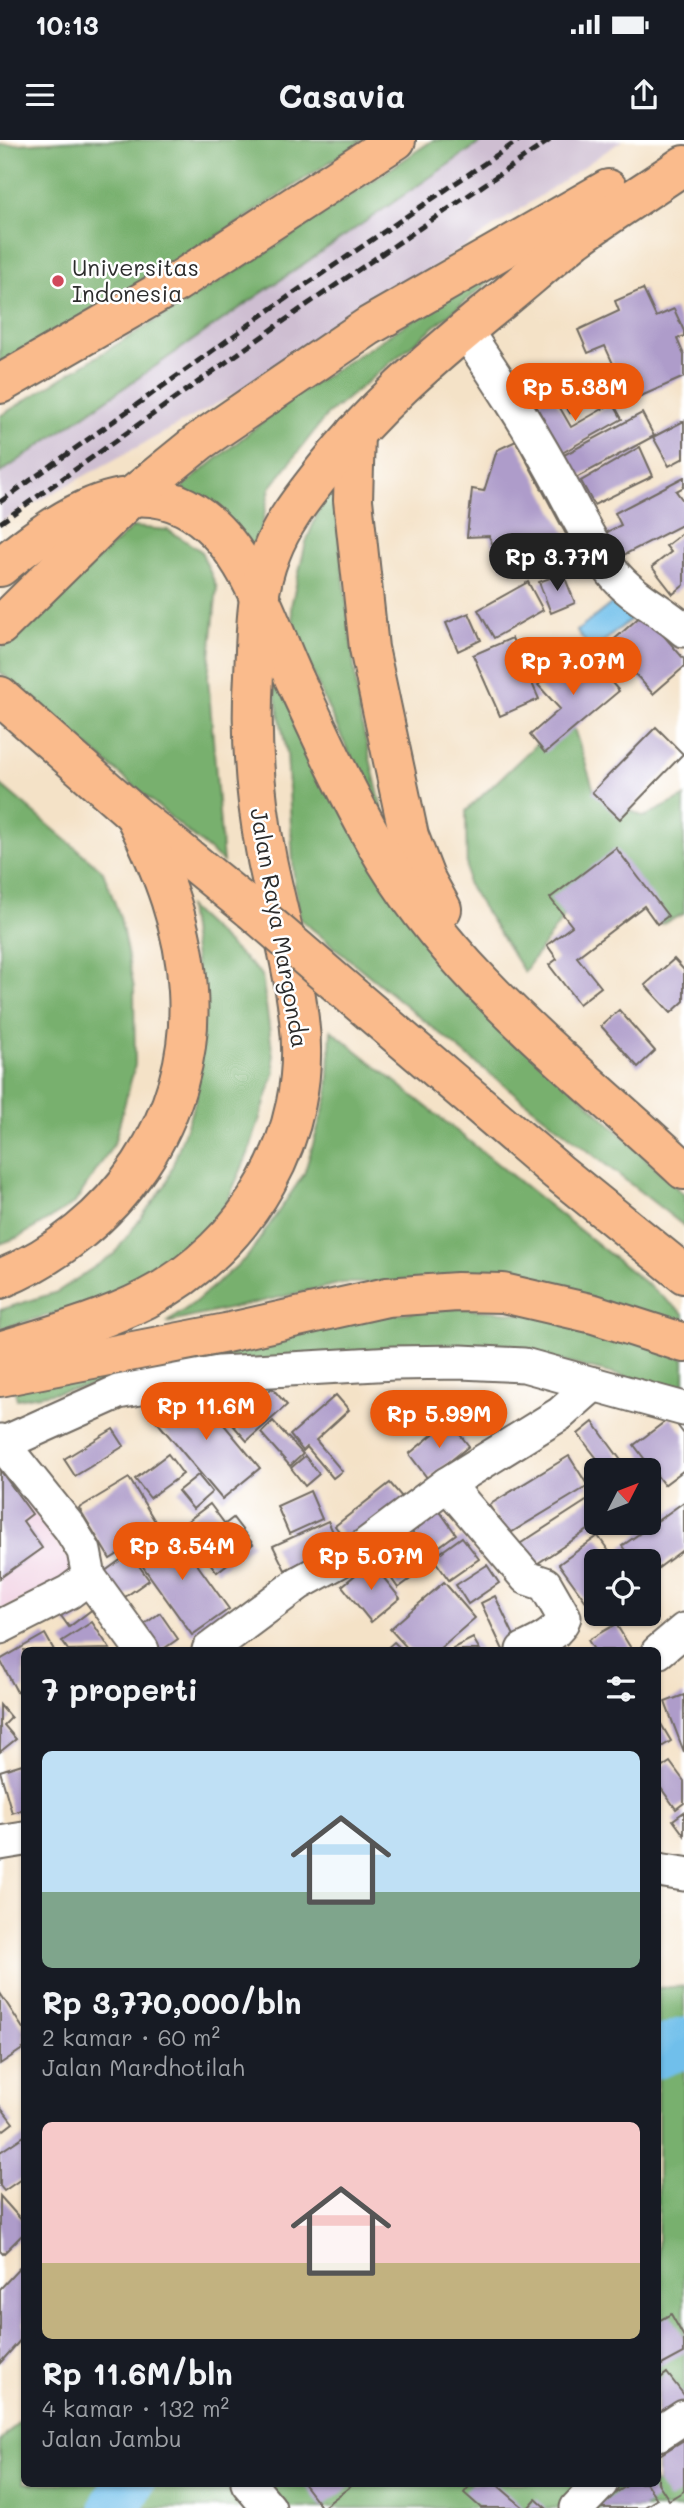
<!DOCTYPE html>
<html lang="id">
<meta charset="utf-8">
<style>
body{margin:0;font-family:Mali,sans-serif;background:#20242c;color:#f1f3f6;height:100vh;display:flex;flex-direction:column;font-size:26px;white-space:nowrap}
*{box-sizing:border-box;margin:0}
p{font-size:23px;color:#9ea1a6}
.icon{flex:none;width:38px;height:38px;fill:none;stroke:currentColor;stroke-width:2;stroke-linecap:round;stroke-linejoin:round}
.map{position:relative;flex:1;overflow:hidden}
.drawer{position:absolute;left:21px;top:1507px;width:640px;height:840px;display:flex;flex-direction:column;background:#171b24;border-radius:10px;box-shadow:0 2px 5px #0004}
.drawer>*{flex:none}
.needle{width:46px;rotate:48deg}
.buttons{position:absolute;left:584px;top:1318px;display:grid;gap:14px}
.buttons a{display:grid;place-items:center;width:77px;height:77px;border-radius:10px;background:#171b24;box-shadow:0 2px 5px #0004;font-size:35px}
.price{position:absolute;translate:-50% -60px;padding:0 16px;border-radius:24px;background:#ea580c;color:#fff;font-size:23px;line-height:46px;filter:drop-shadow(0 2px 4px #0008)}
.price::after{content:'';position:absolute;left:50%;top:42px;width:21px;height:16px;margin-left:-10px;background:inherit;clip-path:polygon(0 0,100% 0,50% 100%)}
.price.current{background:#222;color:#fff}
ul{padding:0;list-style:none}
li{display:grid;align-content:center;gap:14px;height:371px;padding:0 21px}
li span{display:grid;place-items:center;height:217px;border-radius:10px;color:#555}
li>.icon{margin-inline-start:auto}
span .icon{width:126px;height:126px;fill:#fffc;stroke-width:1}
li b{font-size:30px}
h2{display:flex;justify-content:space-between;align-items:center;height:84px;padding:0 21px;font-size:30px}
.status{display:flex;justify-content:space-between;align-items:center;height:49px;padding:0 35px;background:#171b24;direction:ltr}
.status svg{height:19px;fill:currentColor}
header{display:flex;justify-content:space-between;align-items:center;height:91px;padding:0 21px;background:#171b24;font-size:32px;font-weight:700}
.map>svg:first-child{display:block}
</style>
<div class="status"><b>10:13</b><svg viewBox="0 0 49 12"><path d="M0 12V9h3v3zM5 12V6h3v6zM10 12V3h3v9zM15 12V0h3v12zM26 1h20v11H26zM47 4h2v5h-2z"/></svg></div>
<header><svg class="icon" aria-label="menu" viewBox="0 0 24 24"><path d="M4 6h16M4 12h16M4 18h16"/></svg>Casavia<svg class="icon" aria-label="share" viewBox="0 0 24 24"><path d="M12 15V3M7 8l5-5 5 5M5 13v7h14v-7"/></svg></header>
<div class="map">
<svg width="684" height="2368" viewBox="0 0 684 2368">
<rect width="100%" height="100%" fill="#fff"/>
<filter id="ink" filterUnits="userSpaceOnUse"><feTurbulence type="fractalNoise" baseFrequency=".0143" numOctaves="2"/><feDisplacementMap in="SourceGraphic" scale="14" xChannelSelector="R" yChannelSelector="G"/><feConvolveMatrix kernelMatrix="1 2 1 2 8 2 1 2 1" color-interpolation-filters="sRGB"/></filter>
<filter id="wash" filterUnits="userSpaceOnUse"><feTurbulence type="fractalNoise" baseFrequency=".00686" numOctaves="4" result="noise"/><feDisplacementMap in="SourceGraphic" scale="28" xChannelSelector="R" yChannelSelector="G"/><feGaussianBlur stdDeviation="1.57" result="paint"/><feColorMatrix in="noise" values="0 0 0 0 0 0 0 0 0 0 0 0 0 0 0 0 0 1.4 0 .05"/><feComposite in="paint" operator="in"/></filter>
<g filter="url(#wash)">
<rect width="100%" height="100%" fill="#f4e2c7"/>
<!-- built -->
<polygon fill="#f1d0e3" points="0,1324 77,1432 0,1471"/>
<!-- industrial -->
<polygon fill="#cebed1" points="484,0 623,0 295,221 0,382 0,333"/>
<!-- forest -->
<g fill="#78b06e" stroke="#526e4c" stroke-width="2">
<polygon points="81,0 363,0 0,241 0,5"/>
<polygon points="433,0 484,0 0,333 0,276 269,111"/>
<polygon points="552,90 327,275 270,348 254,422 182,347 293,257"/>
<polygon points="332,337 360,576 389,699 322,555 295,490 291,466 306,402"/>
<polygon points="133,387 168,390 201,411 217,448 208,537 223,722 0,532 0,509"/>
<polygon points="270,531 443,823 684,1055 684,1086 476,923 300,779 294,741 287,613"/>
<polygon points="569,573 595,653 644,677 684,657 684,774 661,784 611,712 524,832 467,743 466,671"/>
<polygon points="0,644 103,731 120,777 134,848 135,925 114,1004 74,1064 19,1097 0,1104"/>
<polygon points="188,767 262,835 275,931 249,1012 222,1073 161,1132 92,1163 0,1189 0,1170 57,1152 114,1114 166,1044 196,959 203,880"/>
<polygon points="331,890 684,1174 684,1183 510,1143 343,1143 166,1183 194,1163 248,1116 304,1034 328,955"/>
<polygon points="459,1168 568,1178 684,1218 684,1251 552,1219 213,1225 17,1259 14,1248 372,1176"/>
<polygon points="684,1846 684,2368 0,2368 0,2302 24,2276 24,2343 658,2343 658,1848"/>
</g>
<!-- water -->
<polygon fill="#70bfeb" stroke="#4e758b" stroke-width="2" points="621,456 636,475 592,511 577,491"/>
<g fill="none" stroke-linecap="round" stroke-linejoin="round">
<!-- river -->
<g stroke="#70bfeb" stroke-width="51">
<polyline points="658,1913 684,1903"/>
<polyline points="115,2368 129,2343"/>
</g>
</g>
<g id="blocks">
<!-- building -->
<g fill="#ae9cca">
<polygon points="643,149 656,177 674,169 684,191 684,196 677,199 684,215 684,237 630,261 605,206 588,213 578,190 619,171 615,161"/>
<polygon points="590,227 606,249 570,273 555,250"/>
<polygon points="552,254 571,287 613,263 622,279 562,313 535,264"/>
<polygon points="642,273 654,296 576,338 564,315"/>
<polygon points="684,281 684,318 669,326 653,297"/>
<polygon points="516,301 568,398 503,428 489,396 467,397 472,349 484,351 497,310"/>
<polygon points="640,307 653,336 594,365 581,341"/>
<polygon points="684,337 684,347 676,351 684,362 684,384 616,419 603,394 621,385 615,373"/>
<polygon points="684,392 684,445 673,454 652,427 671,412 666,406"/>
<polygon points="563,433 575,463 551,473 539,442"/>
<polygon points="528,442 543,470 494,498 478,470"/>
<polygon points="469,473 481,500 458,511 446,483"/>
<polygon points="644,473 684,519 684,527 653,554 609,504"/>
<polygon points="512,498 539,559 500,576 473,515"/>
<polygon points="581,507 619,551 545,613 530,595 560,569 538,545"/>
<polygon points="656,587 683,614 620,679 592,652"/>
<polygon points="616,708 668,776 657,784 644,766 577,817 601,847 579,864 549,825 557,819 547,805 572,786 550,758"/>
<polygon points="674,819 684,830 684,861 671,873 645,845"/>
<polygon points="619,870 655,911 638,927 601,886"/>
<polygon points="191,1245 260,1328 222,1359 153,1277"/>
<polygon points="272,1248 287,1265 247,1301 232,1284"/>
<polygon points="336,1255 349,1270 316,1300 342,1331 333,1338 307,1307 303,1311 290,1295"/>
<polygon points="671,1277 684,1294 684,1330 664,1345 634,1305"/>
<polygon points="273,1281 303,1314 290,1326 261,1293"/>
<polygon points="449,1281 469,1306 428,1339 409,1314"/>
<polygon points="593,1282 628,1330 606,1330 578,1294"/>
<polygon points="113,1289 124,1306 75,1336 64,1319"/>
<polygon points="168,1314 183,1334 150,1358 135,1339"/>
<polygon points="305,1316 319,1334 305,1346 291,1328"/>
<polygon points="569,1316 588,1346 507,1395 489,1365"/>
<polygon points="0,1330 32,1374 23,1381 42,1408 0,1438"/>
<polygon points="198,1335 212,1352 193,1369 178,1351"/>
<polygon points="129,1338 159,1388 110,1419 79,1368"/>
<polygon points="390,1343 408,1364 352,1408 335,1386"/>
<polygon points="310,1351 322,1379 289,1394 277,1366"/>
<polygon points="597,1354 597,1382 600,1382 529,1429 515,1407"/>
<polygon points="684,1362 684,1409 649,1435 649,1421 633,1421 622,1406"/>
<polygon points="210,1364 225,1384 233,1378 253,1404 217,1432 181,1386"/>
<polygon points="438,1369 456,1394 429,1414 410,1389"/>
<polygon points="328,1381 339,1405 285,1430 273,1406"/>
<polygon points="171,1388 229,1469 192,1495 134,1414"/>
<polygon points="598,1396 616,1421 597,1421 597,1467 592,1470 559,1424"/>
<polygon points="462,1397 479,1419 449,1440 433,1418"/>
<polygon points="395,1398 420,1432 398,1448 374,1413"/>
<polygon points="130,1413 149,1440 115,1464 97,1437"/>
<polygon points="371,1422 400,1458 371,1482 342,1446"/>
<polygon points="487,1425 499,1443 468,1464 456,1445"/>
<polygon points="444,1442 475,1478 438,1510 409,1510 390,1489"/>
<polygon points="88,1451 98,1465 69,1487 59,1473"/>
<polygon points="495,1456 519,1506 510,1510 503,1510 481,1463"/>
<polygon points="160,1473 178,1499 162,1510 149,1510 135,1491"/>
<polygon points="92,1482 110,1509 68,1510 62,1501"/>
<polygon points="616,1484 632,1510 594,1510 588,1500"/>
<polygon points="45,1494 54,1510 24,1510 24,1548 17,1552 0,1520"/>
<polygon points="473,1498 480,1510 454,1510 453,1508"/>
<polygon points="394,1502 402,1510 385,1510"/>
<polygon points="684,1555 684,1612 665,1562"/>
<polygon points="0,1565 11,1578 4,1585 16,1599 0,1612"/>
<polygon points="661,1584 671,1601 658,1609 658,1586"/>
<polygon points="670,1622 684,1641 684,1663 676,1669 658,1644 658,1630"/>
<polygon points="22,1624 24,1632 24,1669 12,1673 0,1631"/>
<polygon points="684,1672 684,1695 673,1680"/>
<polygon points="0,1853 24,1890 24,1908 0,1924"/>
<polygon points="0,1966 13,1983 0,1993"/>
<polygon points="24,1996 24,2037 4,2051 0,2046 0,2012"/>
<polygon points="0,2056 24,2083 24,2093 3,2114 0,2111"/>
<polygon points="24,2123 24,2196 0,2223 0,2149"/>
<polygon points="671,2174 684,2197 684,2213 658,2227 658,2181"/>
<polygon points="667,2233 684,2255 684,2270 658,2290 658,2240"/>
<polygon points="684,2300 684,2351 669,2360 658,2343 658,2316"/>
<polygon points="303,2343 355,2343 322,2368"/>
<polygon points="472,2343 495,2343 524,2368 481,2368 464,2353"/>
<polygon points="631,2343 646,2343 657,2359 643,2368 602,2368 599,2364"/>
<polygon points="536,2359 546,2368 528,2368"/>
</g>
</g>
</g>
<g filter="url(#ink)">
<use href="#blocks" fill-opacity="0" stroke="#716b62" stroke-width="2"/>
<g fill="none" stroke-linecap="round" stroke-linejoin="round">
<defs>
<g id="street">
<path d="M465 190C495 235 525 280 551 327 571 362 588 401 613 433 632 457 662 470 684 490"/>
<polyline points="0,1301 70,1388 84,1411 89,1437 142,1510"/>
<polyline points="0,1305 118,1252 219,1233 394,1223 461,1222 524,1225 684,1269"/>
<path d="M447 1344 527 1438 545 1444 564 1477C559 1494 538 1503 523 1510"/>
<polyline points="0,1487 69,1452 89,1437"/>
<polyline points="209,1510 299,1443 361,1409 447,1344 560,1274 594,1244"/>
<polyline points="658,1512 684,1490"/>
<polyline points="0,1703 24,1699"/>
<polyline points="658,1730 684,1734"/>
<polyline points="658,2294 684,2277"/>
<polyline points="248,2343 269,2368"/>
<polyline points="577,2368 601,2343"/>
</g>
<g id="primary">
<polyline points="0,244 177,142 396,0"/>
<polyline points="355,293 353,360 369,508 409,696 426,740 442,769"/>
<path d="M0 427C49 387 119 333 185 367 245 398 268 481 294 538 320 594 346 651 376 704 450 836 576 929 684 1030"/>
<polyline points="0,486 131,357 200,301 369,186 608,49"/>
<polyline points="0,556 134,674 252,770"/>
<polyline points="353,857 558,1032 684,1134"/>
<path d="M0 1139C115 1092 196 978 188 851 185 788 162 730 134 674"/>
<path d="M0 1211C48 1196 101 1182 146 1159 248 1107 314 994 299 879 293 825 278 772 267 720 255 658 250 597 254 535 256 494 255 452 271 413 283 381 304 356 325 329 372 269 427 222 486 173 516 149 545 123 575 99 610 73 648 50 684 25"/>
<polyline points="0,1237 226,1193 387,1157 457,1152 503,1153 594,1174 684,1203"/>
</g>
</defs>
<!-- street casing -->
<use href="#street" stroke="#716b62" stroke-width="37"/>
<!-- primary casing -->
<use href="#primary" stroke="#716b62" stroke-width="42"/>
<!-- street -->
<use href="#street" stroke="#fff" stroke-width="33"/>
<!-- primary -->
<use href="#primary" stroke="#fabb8c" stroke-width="38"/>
<!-- rail -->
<g stroke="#2b2b2b" stroke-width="5" stroke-dasharray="10 5" stroke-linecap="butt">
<polyline points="0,362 295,152 519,0"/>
<polyline points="0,383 305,166 550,0"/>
</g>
<defs>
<polyline id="primary-bridge" points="252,770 353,857"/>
</defs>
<!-- primary-bridge casing -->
<use href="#primary-bridge" stroke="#716b62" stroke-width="42" stroke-linecap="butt"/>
<!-- primary-bridge -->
<use href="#primary-bridge" stroke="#fabb8c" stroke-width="38"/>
</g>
</g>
<!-- markers -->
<circle fill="#d1495b" stroke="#fff" stroke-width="2.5" cx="58" cy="141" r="7"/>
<g text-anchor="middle" stroke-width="5" stroke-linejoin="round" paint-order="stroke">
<!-- poi labels -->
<g font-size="23" fill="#2b2b2b" stroke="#fff" text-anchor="start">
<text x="72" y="136">Universitas<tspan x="72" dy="26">Indonesia</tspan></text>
</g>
<!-- street labels -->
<g font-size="23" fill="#2b2b2b" stroke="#fff">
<text transform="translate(279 788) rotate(80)" y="8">Jalan Raya Margonda</text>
</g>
</g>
</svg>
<div class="buttons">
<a><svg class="needle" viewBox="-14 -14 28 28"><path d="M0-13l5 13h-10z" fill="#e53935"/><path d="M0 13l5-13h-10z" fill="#9ea1a6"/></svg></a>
<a><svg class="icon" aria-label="locate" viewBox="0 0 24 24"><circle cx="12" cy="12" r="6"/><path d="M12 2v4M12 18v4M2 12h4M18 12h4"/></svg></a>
</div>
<b class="price" style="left:575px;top:283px">Rp 5.38M</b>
<b class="price current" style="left:557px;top:453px">Rp 3.77M</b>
<b class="price" style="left:573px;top:557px">Rp 7.07M</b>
<b class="price" style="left:206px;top:1302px">Rp 11.6M</b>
<b class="price" style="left:439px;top:1310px">Rp 5.99M</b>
<b class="price" style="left:182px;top:1442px">Rp 3.54M</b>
<b class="price" style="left:371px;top:1452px">Rp 5.07M</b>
<section class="drawer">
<h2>7 properti<svg class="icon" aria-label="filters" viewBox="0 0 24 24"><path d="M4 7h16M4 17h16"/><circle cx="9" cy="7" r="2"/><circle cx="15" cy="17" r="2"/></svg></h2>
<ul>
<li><span style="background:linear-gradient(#bfe0f5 65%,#7fa58c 0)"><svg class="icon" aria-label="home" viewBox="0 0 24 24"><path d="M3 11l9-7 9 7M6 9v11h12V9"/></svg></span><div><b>Rp 3,770,000/bln</b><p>2 kamar · 60 m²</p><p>Jalan Mardhotilah</p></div></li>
<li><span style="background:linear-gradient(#f6c9c9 65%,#c2b280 0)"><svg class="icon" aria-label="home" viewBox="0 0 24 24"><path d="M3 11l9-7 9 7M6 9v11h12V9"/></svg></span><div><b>Rp 11.6M/bln</b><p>4 kamar · 132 m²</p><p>Jalan Jambu</p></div></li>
</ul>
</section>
</div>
